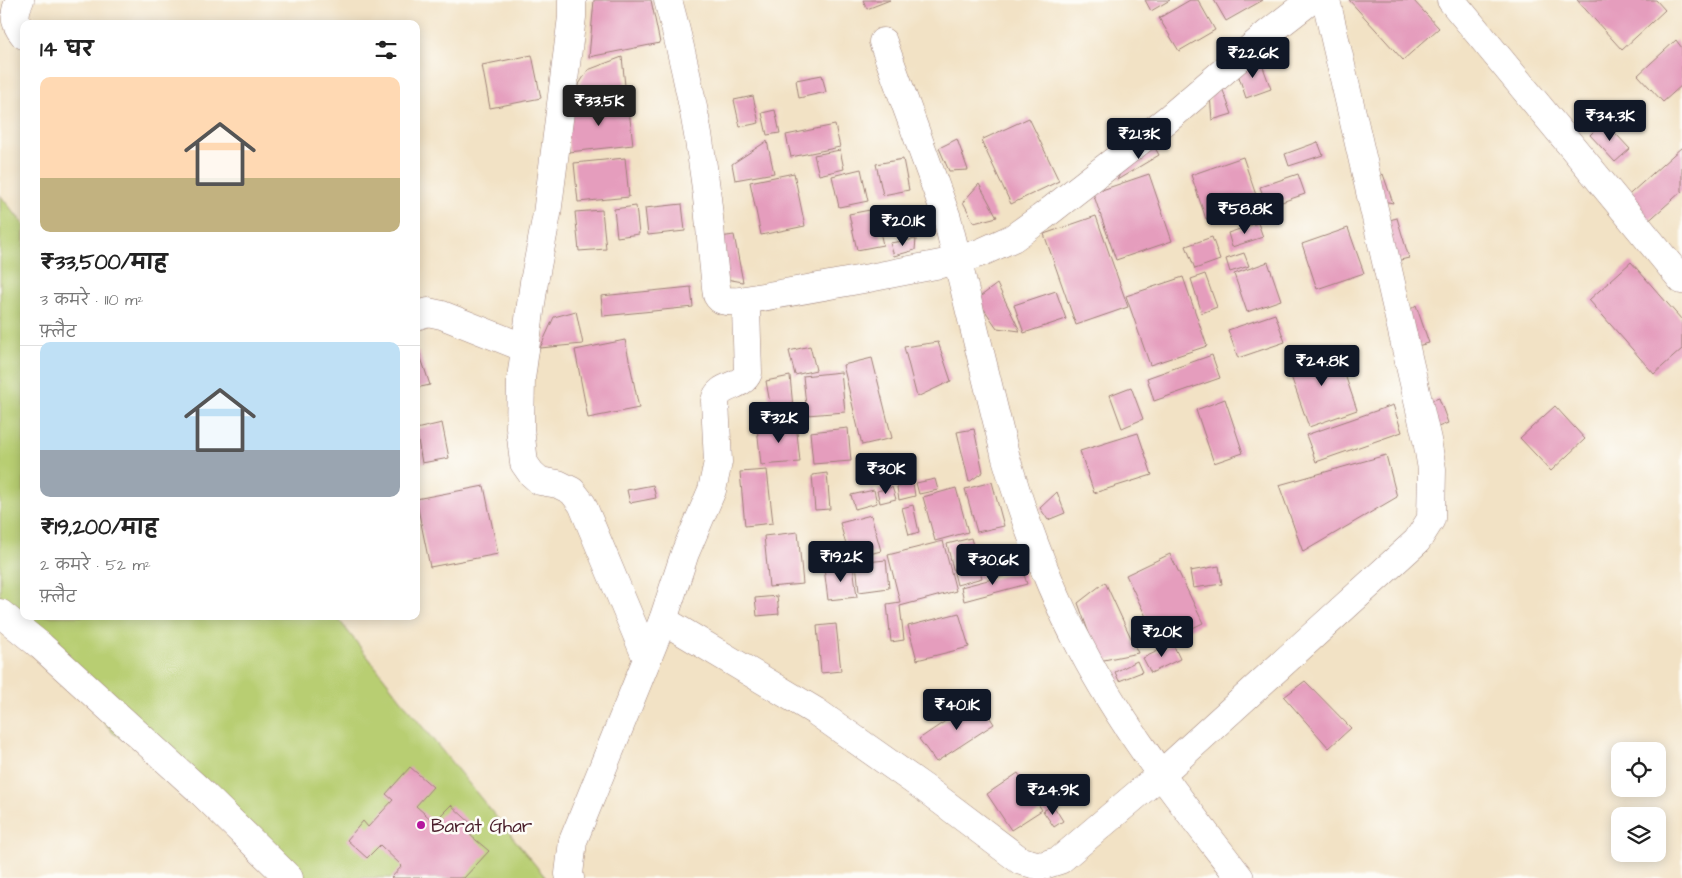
<!DOCTYPE html>
<html lang="hi">
<meta charset="utf-8">
<style>
body{margin:0;font-family:"Architects Daughter","Playpen Sans Deva",sans-serif;background:#f2f2f2;color:#222;height:100vh;display:flex;flex-direction:column;font-size:19px;white-space:nowrap}
*{box-sizing:border-box;margin:0}
p{font-size:16px;color:#767676}
.icon{flex:none;width:28px;height:28px;fill:none;stroke:currentColor;stroke-width:2;stroke-linecap:round;stroke-linejoin:round}
.map{position:relative;flex:1;overflow:hidden}
.sheet{position:absolute;left:20px;top:20px;width:400px;height:600px;display:flex;flex-direction:column;background:#fff;border-radius:10px;box-shadow:0 2px 12px #0003}
.sheet>*{flex:none}
.controls{position:absolute;left:1611px;top:742px;display:grid;gap:10px}
.controls a{display:grid;place-items:center;width:55px;height:55px;border-radius:10px;background:#fff;box-shadow:0 2px 12px #0003;font-size:25px}
.price{position:absolute;translate:-50% -42px;padding:0 11px;border-radius:5px;background:#111827;color:#fff;font-size:16px;line-height:32px;filter:drop-shadow(0 1px 2px #0008)}
.price::after{content:'';position:absolute;left:50%;top:30px;width:15px;height:11px;margin-left:-8px;background:inherit;clip-path:polygon(0 0,100% 0,50% 100%)}
.price.active{background:#222;color:#fff}
ul{padding:0;list-style:none}
li{display:grid;align-content:center;gap:10px;height:265px;padding:0 20px}
li+li{border-top:1px solid #e0e0e0}
li span{display:grid;place-items:center;height:155px;border-radius:10px;color:#555}
li>.icon{margin-inline-start:auto}
span .icon{width:90px;height:90px;fill:#fffc;stroke-width:1}
li b{font-size:21px}
h2{display:flex;justify-content:space-between;align-items:center;height:60px;padding:0 20px;font-size:21px}
.map>svg:first-child{display:block}
</style>
<div class="map">
<svg width="1682" height="878" viewBox="0 0 1682 878">
<rect width="100%" height="100%" fill="#fdfcf7"/>
<filter id="ink" filterUnits="userSpaceOnUse"><feTurbulence type="fractalNoise" baseFrequency=".02" numOctaves="2"/><feDisplacementMap in="SourceGraphic" scale="10" xChannelSelector="R" yChannelSelector="G"/><feConvolveMatrix kernelMatrix="1 2 1 2 8 2 1 2 1" color-interpolation-filters="sRGB"/></filter>
<filter id="wash" filterUnits="userSpaceOnUse"><feTurbulence type="fractalNoise" baseFrequency=".0096" numOctaves="4" result="noise"/><feDisplacementMap in="SourceGraphic" scale="20" xChannelSelector="R" yChannelSelector="G"/><feGaussianBlur stdDeviation="1.12" result="paint"/><feColorMatrix in="noise" values="0 0 0 0 0 0 0 0 0 0 0 0 0 0 0 0 0 1.4 0 .05"/><feComposite in="paint" operator="in"/></filter>
<g filter="url(#wash)">
<rect width="100%" height="100%" fill="#f2e2c5"/>
<!-- green -->
<polygon fill="#b8ce72" stroke="#81764e" points="0,195 24,225 24,616 336,616 417,720 546,878 300,878 195,781 113,733 17,613 0,606"/>
<g id="blocks">
<!-- building -->
<g fill="#e59dbd">
<polygon points="594,0 651,0 660,43 589,57"/>
<polygon points="863,0 890,0 867,9"/>
<polygon points="1145,0 1170,0 1151,11"/>
<polygon points="1190,0 1198,0 1215,30 1179,51 1159,18"/>
<polygon points="1214,0 1263,0 1226,21"/>
<polygon points="1349,0 1413,0 1439,28 1403,60"/>
<polygon points="1577,0 1656,0 1665,10 1622,50"/>
<polygon points="1676,40 1682,48 1682,85 1663,102 1638,75"/>
<polygon points="532,55 541,98 490,108 482,65"/>
<polygon points="622,57 626,95 569,100 588,70"/>
<polygon points="1260,59 1271,89 1246,98 1236,68"/>
<polygon points="822,75 826,92 799,98 796,80"/>
<polygon points="1222,88 1232,114 1212,120 1210,95"/>
<polygon points="753,96 759,123 740,127 734,100"/>
<polygon points="628,101 633,145 569,152 565,108"/>
<polygon points="775,110 780,133 767,135 762,113"/>
<polygon points="1029,118 1059,181 1011,204 981,140"/>
<polygon points="1604,121 1630,149 1615,162 1590,135"/>
<polygon points="835,125 840,147 791,157 786,135"/>
<polygon points="957,139 968,170 949,171 939,148"/>
<polygon points="767,141 774,173 735,180 732,164"/>
<polygon points="1318,142 1323,155 1289,166 1285,154"/>
<polygon points="1153,144 1159,155 1117,180 1127,160"/>
<polygon points="1682,147 1682,191 1644,225 1622,201"/>
<polygon points="840,150 844,169 819,175 814,155"/>
<polygon points="1243,157 1258,201 1206,219 1191,175"/>
<polygon points="625,158 629,197 578,202 574,163"/>
<polygon points="903,159 909,190 883,195 876,164"/>
<polygon points="861,169 868,201 839,207 832,176"/>
<polygon points="794,173 805,226 761,235 750,182"/>
<polygon points="1149,174 1172,241 1116,260 1093,193"/>
<polygon points="1298,174 1305,194 1267,207 1260,187"/>
<polygon points="1383,174 1393,203 1378,200 1371,183"/>
<polygon points="979,184 997,217 974,223 963,202"/>
<polygon points="682,204 685,231 648,235 645,208"/>
<polygon points="636,206 639,234 617,237 614,209"/>
<polygon points="875,209 883,245 857,250 849,214"/>
<polygon points="602,210 606,249 579,251 575,212"/>
<polygon points="1096,216 1128,307 1076,325 1044,234"/>
<polygon points="1397,218 1409,258 1392,262 1382,222"/>
<polygon points="1258,223 1263,237 1232,247 1228,233"/>
<polygon points="1348,228 1364,273 1317,289 1302,244"/>
<polygon points="734,235 743,282 726,279 720,237"/>
<polygon points="1212,237 1220,260 1195,269 1186,246"/>
<polygon points="916,239 915,250 894,256 890,243"/>
<polygon points="1244,253 1249,266 1230,272 1226,259"/>
<polygon points="1268,262 1281,300 1247,312 1234,274"/>
<polygon points="1631,262 1682,320 1682,349 1654,374 1589,300"/>
<polygon points="1205,274 1217,307 1202,313 1191,279"/>
<polygon points="1183,277 1207,346 1150,365 1126,296"/>
<polygon points="997,284 1020,331 997,328 977,299"/>
<polygon points="691,287 693,307 603,316 601,296"/>
<polygon points="1056,291 1066,319 1024,333 1014,305"/>
<polygon points="1416,305 1429,343 1413,347 1405,314"/>
<polygon points="576,311 583,344 540,348 554,317"/>
<polygon points="1275,314 1285,342 1238,358 1228,330"/>
<polygon points="625,340 639,408 588,418 575,350"/>
<polygon points="938,342 951,381 917,397 904,347"/>
<polygon points="810,346 816,370 795,375 789,351"/>
<polygon points="1336,348 1357,410 1309,427 1287,365"/>
<polygon points="419,352 430,385 416,388 416,353"/>
<polygon points="1212,355 1220,378 1154,401 1147,378"/>
<polygon points="872,358 892,438 862,445 843,365"/>
<polygon points="841,372 845,412 807,415 803,376"/>
<polygon points="790,376 794,418 771,409 766,381"/>
<polygon points="1131,387 1143,419 1122,428 1110,395"/>
<polygon points="1439,398 1448,423 1433,429 1424,403"/>
<polygon points="1225,399 1243,453 1214,463 1196,410"/>
<polygon points="1393,405 1402,432 1316,462 1306,435"/>
<polygon points="1555,406 1585,439 1551,471 1520,438"/>
<polygon points="442,423 449,458 422,463 416,429"/>
<polygon points="796,423 800,462 761,465 757,427"/>
<polygon points="848,428 851,461 813,464 810,432"/>
<polygon points="974,429 983,472 969,482 957,432"/>
<polygon points="1138,433 1152,475 1094,493 1080,451"/>
<polygon points="1386,455 1397,497 1303,552 1279,485"/>
<polygon points="767,470 773,523 745,526 740,472"/>
<polygon points="827,473 830,509 815,510 812,475"/>
<polygon points="935,479 938,490 919,494 916,483"/>
<polygon points="992,482 1004,526 977,532 965,489"/>
<polygon points="913,483 915,496 899,500 897,487"/>
<polygon points="653,485 656,498 630,503 627,490"/>
<polygon points="484,486 498,554 430,567 416,499"/>
<polygon points="892,487 896,499 880,503 877,491"/>
<polygon points="956,488 968,532 935,541 923,497"/>
<polygon points="874,490 877,503 855,509 851,495"/>
<polygon points="1057,492 1065,513 1048,520 1040,508"/>
<polygon points="913,505 919,532 909,535 902,508"/>
<polygon points="871,515 881,551 850,559 840,523"/>
<polygon points="798,532 803,584 769,587 764,536"/>
<polygon points="971,538 982,578 957,585 947,544"/>
<polygon points="943,541 956,591 900,606 904,640 891,642 887,604 900,602 888,555"/>
<polygon points="1170,554 1203,623 1159,644 1126,575"/>
<polygon points="886,560 889,588 859,592 856,563"/>
<polygon points="853,565 857,597 828,600 824,568"/>
<polygon points="1219,566 1222,584 1193,588 1190,571"/>
<polygon points="1023,571 1027,584 964,601 961,587"/>
<polygon points="1105,582 1138,653 1099,661 1078,603"/>
<polygon points="777,596 779,614 757,616 755,598"/>
<polygon points="959,613 969,647 917,660 908,626"/>
<polygon points="836,624 841,671 821,673 817,626"/>
<polygon points="1173,644 1180,659 1151,673 1143,658"/>
<polygon points="1137,661 1142,672 1119,681 1115,672"/>
<polygon points="1305,681 1351,728 1329,748 1284,697"/>
<polygon points="978,699 994,724 936,762 919,739"/>
<polygon points="410,767 433,787 416,806 434,822 451,805 476,828 470,835 489,851 464,878 391,878 402,866 380,845 367,858 347,840 363,821 368,827 393,800 386,794"/>
<polygon points="1018,773 1042,810 1011,830 987,794"/>
<polygon points="1053,805 1063,821 1054,827 1043,811"/>
</g>
</g>
</g>
<g filter="url(#ink)">
<use href="#blocks" fill-opacity="0" stroke="#9e8078" stroke-width="1"/>
<g fill="none" stroke-linecap="round" stroke-linejoin="round">
<defs>
<g id="minor">
<path d="M20 0C13 13 14 24 24 35"/>
<polyline points="572,0 572,17 547,214 534,282 521,379 520,428 524,463 531,473 540,481 558,484 572,491 582,504 647,659"/>
<polyline points="1451,0 1682,280"/>
<path d="M883 42 947 218 1006 458C1025 523 1049 588 1081 648 1124 731 1183 804 1240 878"/>
<polyline points="740,301 869,278 956,261 982,252 1013,238 1041,218 1168,119 1267,34 1311,0"/>
<polyline points="416,316 428,312 442,315 525,348"/>
<polyline points="0,613 41,646 198,789 289,878"/>
<polyline points="663,620 815,711 927,790 1021,861 1041,866 1060,860 1160,775 1417,541 1431,519 1432,469 1427,440 1326,0"/>
<path d="M570 878 569 874 573 841 663 620 685 553 712 490 718 462 715 401C718 384 742 388 748 373L746 308 745 303C735 298 723 306 717 295 712 257 710 219 705 181 697 120 684 59 668 0"/>
</g>
</defs>
<!-- minor casing -->
<use href="#minor" stroke="#9e8078" stroke-width="29"/>
<!-- minor -->
<use href="#minor" stroke="#fff" stroke-width="28"/>
</g>
</g>
<!-- markers -->
<circle fill="#b5179e" stroke="#fdfcf7" stroke-width="2" cx="421" cy="825" r="5"/>
<g text-anchor="middle" stroke-width="5" stroke-linejoin="round" paint-order="stroke">
<!-- poi labels -->
<g font-size="19" fill="#4a1f2b" stroke="#fdfcf7" text-anchor="start">
<text x="431" y="832">Barat Ghar</text>
</g>
</g>
</svg>
<div class="controls">
<a><svg class="icon" aria-label="locate" viewBox="0 0 24 24"><circle cx="12" cy="12" r="6"/><path d="M12 2v4M12 18v4M2 12h4M18 12h4"/></svg></a>
<a><svg class="icon" aria-label="layers" viewBox="0 0 24 24"><path d="M12 4l9 5-9 5-9-5zM3 14l9 5 9-5"/></svg></a>
</div>
<b class="price" style="left:1253px;top:79px">₹22.6K</b>
<b class="price active" style="left:599px;top:127px">₹33.5K</b>
<b class="price" style="left:1610px;top:142px">₹34.3K</b>
<b class="price" style="left:1139px;top:160px">₹21.3K</b>
<b class="price" style="left:1245px;top:235px">₹58.8K</b>
<b class="price" style="left:903px;top:247px">₹20.1K</b>
<b class="price" style="left:1322px;top:387px">₹24.8K</b>
<b class="price" style="left:779px;top:444px">₹32K</b>
<b class="price" style="left:886px;top:495px">₹30K</b>
<b class="price" style="left:841px;top:583px">₹19.2K</b>
<b class="price" style="left:993px;top:586px">₹30.6K</b>
<b class="price" style="left:1162px;top:658px">₹20K</b>
<b class="price" style="left:957px;top:731px">₹40.1K</b>
<b class="price" style="left:1053px;top:816px">₹24.9K</b>
<section class="sheet">
<h2>14 घर<svg class="icon" aria-label="filters" viewBox="0 0 24 24"><path d="M4 7h16M4 17h16"/><circle cx="9" cy="7" r="2"/><circle cx="15" cy="17" r="2"/></svg></h2>
<ul>
<li><span style="background:linear-gradient(#ffd9b3 65%,#c2b280 0)"><svg class="icon" aria-label="home" viewBox="0 0 24 24"><path d="M3 11l9-7 9 7M6 9v11h12V9"/></svg></span><div><b>₹33,500/माह</b><p>3 कमरे · 110 m²</p><p>फ़्लैट</p></div></li>
<li><span style="background:linear-gradient(#bfe0f5 70%,#9aa5b1 0)"><svg class="icon" aria-label="home" viewBox="0 0 24 24"><path d="M3 11l9-7 9 7M6 9v11h12V9"/></svg></span><div><b>₹19,200/माह</b><p>2 कमरे · 52 m²</p><p>फ़्लैट</p></div></li>
</ul>
</section>
</div>
